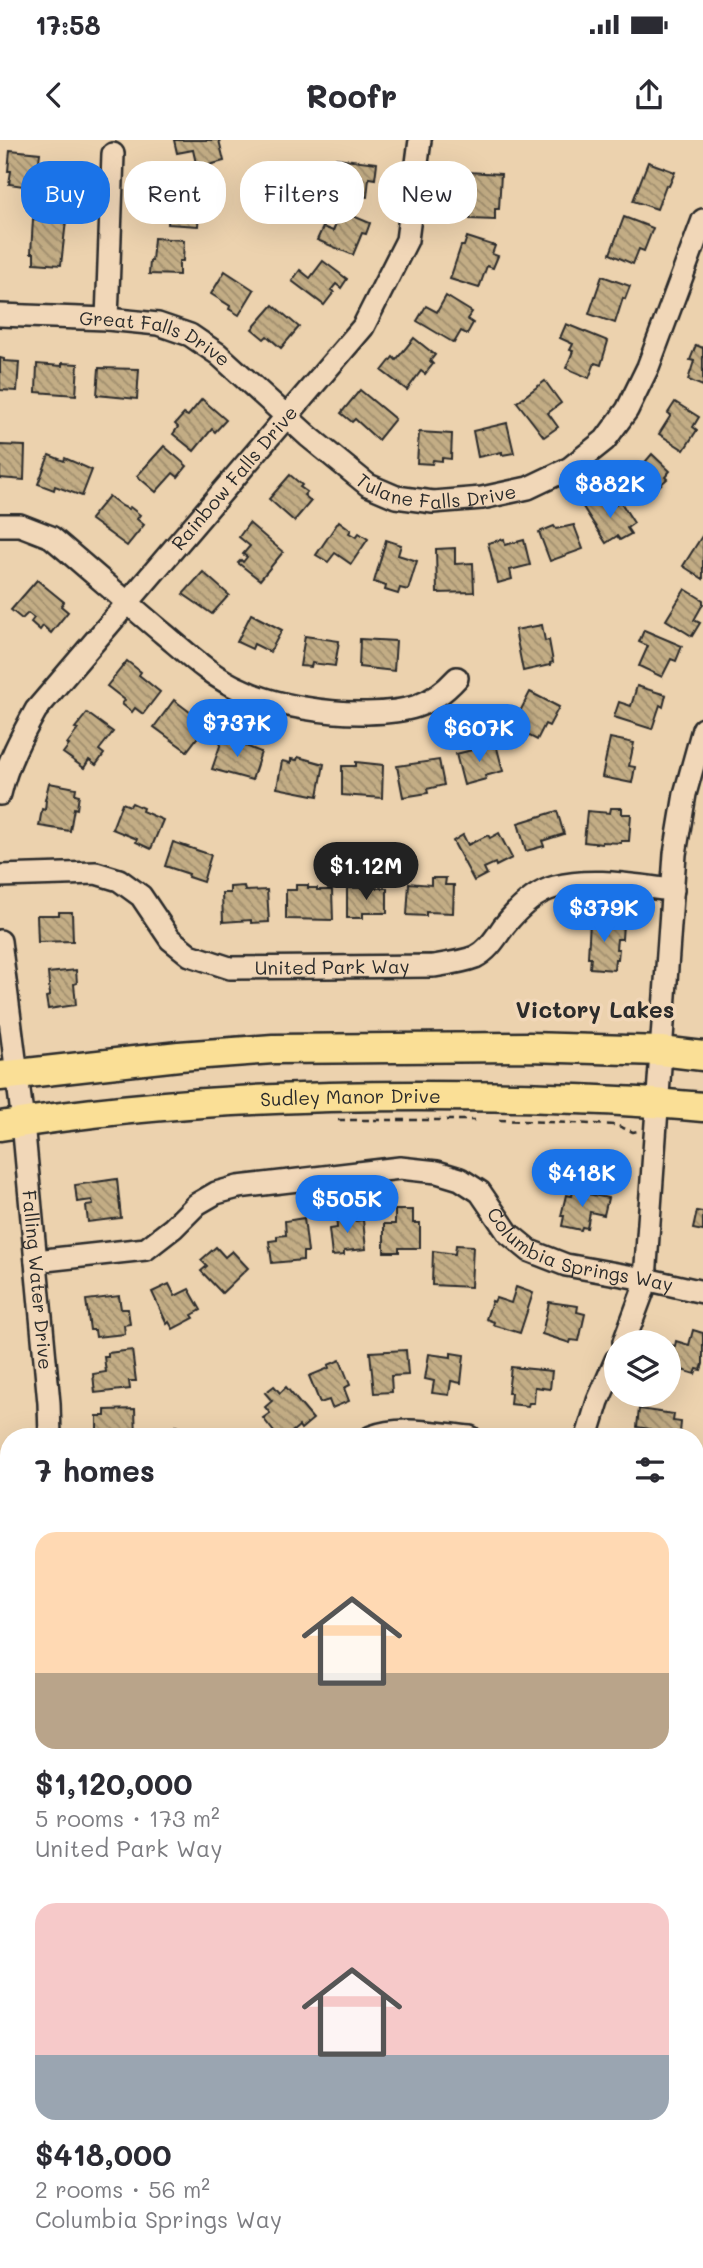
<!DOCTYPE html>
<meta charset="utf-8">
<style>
body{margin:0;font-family:Mali,sans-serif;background:#f2f2f3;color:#2b2b33;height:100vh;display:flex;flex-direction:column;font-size:26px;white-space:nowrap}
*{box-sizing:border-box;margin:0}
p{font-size:23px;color:#7c7c81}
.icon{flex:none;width:38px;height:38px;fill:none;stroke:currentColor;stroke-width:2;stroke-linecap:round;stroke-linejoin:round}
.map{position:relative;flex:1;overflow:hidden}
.drawer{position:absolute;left:0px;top:1288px;width:704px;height:840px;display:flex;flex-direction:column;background:#fff;border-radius:28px 28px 0 0;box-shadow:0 7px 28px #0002}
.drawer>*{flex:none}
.banner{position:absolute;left:21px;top:21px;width:662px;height:63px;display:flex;gap:14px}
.controls{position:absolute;left:604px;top:1190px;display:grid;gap:14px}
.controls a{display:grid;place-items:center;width:77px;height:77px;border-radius:50%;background:#fff;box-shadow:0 7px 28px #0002;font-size:35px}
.price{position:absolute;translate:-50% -60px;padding:0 16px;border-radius:24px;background:#1a73e8;color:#fff;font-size:23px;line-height:46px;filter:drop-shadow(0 2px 4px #0008)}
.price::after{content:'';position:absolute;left:50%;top:42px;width:21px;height:16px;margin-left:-10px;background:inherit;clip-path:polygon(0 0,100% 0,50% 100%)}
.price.on{background:#222;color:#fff}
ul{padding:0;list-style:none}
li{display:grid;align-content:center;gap:14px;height:371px;padding:0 35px}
li span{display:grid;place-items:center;height:217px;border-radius:21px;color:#555}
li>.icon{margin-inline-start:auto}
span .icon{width:126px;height:126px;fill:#fffc;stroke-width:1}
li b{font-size:30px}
h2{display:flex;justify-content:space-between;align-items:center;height:84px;padding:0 35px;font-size:30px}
.tag{padding:0 24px;border-radius:28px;background:#fff;box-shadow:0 7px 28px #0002;font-size:24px;line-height:63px}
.tag.on{background:#1a73e8;color:#fff}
.status{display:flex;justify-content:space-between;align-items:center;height:49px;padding:0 35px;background:#fff;direction:ltr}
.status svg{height:19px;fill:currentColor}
header{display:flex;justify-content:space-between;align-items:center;height:91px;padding:0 35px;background:#fff;font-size:32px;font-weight:700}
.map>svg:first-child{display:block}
</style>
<div class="status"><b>17:58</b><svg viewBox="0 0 49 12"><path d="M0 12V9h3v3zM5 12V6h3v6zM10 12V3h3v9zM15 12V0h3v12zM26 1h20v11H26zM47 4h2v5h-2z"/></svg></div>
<header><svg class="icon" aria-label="back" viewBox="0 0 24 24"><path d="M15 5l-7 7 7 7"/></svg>Roofr<svg class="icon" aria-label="share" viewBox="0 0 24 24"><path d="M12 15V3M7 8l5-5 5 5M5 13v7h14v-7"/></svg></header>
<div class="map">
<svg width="703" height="2128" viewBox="0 0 703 2128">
<defs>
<pattern id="building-back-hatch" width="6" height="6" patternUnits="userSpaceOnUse" patternTransform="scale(1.75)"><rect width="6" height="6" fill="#c3ad85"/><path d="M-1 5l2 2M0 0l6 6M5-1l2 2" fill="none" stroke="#9f8d6d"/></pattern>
</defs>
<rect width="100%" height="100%" fill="#ecd2ae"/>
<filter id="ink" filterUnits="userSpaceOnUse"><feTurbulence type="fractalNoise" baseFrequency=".0143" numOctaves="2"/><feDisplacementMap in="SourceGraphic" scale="14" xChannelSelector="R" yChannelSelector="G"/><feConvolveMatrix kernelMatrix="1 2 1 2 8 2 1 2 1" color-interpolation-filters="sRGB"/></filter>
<g filter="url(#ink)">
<!-- building -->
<g fill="url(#building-back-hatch)" stroke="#2b2b2b" stroke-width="2">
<polygon points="174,0 219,0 224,21 197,28 193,10 177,13"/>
<polygon points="10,10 40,13 38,29 35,29 34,36 39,37 38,48 9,44 11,31 8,31"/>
<polygon points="336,18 377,23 375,39 369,38 367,57 341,54 343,33 334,32"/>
<polygon points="648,22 675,32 669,46 666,45 657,69 633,61"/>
<polygon points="468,32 501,34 499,69 495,69 495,80 470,79 472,49 467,49"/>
<polygon points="168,49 197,51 196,61 200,62 198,86 168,84 170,61 167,60"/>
<polygon points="341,71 370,83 366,94 362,93 353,115 317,100 323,87 333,91"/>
<polygon points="624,77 653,88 644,111 639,109 633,124 610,114"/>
<polygon points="33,79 66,81 61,125 34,123 34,113 31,113"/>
<polygon points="467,97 495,106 492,114 498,116 493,128 487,126 479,148 450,139 461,106 464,106"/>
<polygon points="154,98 184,100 183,121 179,121 179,135 149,134 150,121 152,121"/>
<polygon points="323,121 347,139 341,148 336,144 331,150 334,152 324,165 292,141 300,130 310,138"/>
<polygon points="225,131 254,150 239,175 229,169 230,166 211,154"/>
<polygon points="602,136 630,146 625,159 623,158 615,183 589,174"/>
<polygon points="446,156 472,172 467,179 473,183 467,194 461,191 454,203 417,181 426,166 437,172"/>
<polygon points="273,165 299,187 281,208 267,196 264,199 252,189"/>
<polygon points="566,184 608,201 601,225 595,223 589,238 566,228 573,211 570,210 573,204 560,198"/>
<polygon points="414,198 435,215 430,221 433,224 425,234 421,231 407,250 382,231 393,217 396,220"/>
<polygon points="696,205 703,208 703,246 688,240 694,221 690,220"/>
<polygon points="0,218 4,219 4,221 19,222 17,251 0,250"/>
<polygon points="62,223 78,224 76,255 36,252 37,224 62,226"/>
<polygon points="99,228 139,229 137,259 97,255"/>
<polygon points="545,241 561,263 548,273 558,287 544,297 517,262"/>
<polygon points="360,250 395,279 378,300 355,279 352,282 341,273"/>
<polygon points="202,259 226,280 215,292 212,289 194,311 173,294 178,287 175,284 184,274 188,276"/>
<polygon points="675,262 699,277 693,287 697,290 684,310 659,294 671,275 668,273"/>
<polygon points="507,283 514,313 502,315 502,312 478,317 473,291"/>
<polygon points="419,292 452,294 451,319 442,318 442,321 433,320 432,324 417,323"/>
<polygon points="0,305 25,306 24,340 0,338"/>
<polygon points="164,306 187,326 178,337 173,333 156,352 137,336"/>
<polygon points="652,314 670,331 665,337 667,339 647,357 625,336 636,324 640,328"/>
<polygon points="49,315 64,321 65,318 92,330 82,356 55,346 54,350 38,344"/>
<polygon points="290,335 302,345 300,347 307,352 304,355 311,361 294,381 269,359"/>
<polygon points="109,356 122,366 128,369 130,367 140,375 137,379 144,385 127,406 90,379"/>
<polygon points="598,357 606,370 620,361 634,383 627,388 631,394 620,400 617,396 606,403 583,367"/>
<polygon points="339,381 351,390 349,393 356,397 359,393 368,399 351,424 335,413 328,422 316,415"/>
<polygon points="249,383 283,412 260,440 238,423 241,420 243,422 247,417 243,414 250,406 239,397"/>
<polygon points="574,385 583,409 550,421 539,392 554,386 556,389"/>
<polygon points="702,396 703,397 703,439 683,426"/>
<polygon points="504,399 505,405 524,400 530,425 510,430 512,439 498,443 488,403"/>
<polygon points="386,400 401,405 398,415 417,421 408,450 400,448 398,454 385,450 386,446 374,442"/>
<polygon points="455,408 455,424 473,423 474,452 437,453 436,409"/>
<polygon points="203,432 229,455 212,474 183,454"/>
<polygon points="37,440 64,462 61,466 68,472 51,493 43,486 40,490 31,482 34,478 28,473 22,479 11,470"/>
<polygon points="685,449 703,460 703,464 694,480 700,483 692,496 666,480"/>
<polygon points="251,474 282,490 270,512 254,504 252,509 237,502"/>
<polygon points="542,485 545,501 549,500 553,522 550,523 550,525 523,531 515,490"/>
<polygon points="644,490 682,506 676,521 671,519 662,537 639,526 648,506 639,502"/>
<polygon points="305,496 339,501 335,526 312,523 311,527 300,526"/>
<polygon points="360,499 396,501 394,531 359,527"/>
<polygon points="127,521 141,532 139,535 160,552 143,574 135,568 132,572 122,564 125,560 107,546"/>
<polygon points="637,546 666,555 663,567 660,565 652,589 614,577 619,562 631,566"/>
<polygon points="530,552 559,567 549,586 545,584 537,600 512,587"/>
<polygon points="174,560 195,576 191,581 203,590 187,611 154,587"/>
<polygon points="87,573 113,592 99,610 104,614 96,625 89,620 84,628 63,613 69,605 67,604 78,589 75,588"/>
<polygon points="223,597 261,612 252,640 212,629"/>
<polygon points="610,598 634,603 629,626 635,627 632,643 602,637"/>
<polygon points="496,604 503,631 485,636 486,639 464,645 456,614"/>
<polygon points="298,617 324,624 318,656 277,648 282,621 291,623 291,619 297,620"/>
<polygon points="439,620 444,645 427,649 428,653 403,657 397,626"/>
<polygon points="356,622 383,625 382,658 342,655 342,626 356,626"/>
<polygon points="49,643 76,648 75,654 79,655 77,669 74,668 70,691 39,686 42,669 45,670 46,660 45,660"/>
<polygon points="122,663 130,666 132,663 143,668 142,671 163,680 151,709 136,702 137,699 112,689"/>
<polygon points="611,668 622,668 622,674 631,674 629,701 621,701 621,703 602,702 602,704 584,702 587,671 610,673"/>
<polygon points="557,671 564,694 542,701 544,706 526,711 518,683"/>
<polygon points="499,693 512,718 496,726 495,723 484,728 487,734 474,741 453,701 463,695 468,705 488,695 490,698"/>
<polygon points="173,702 211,715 203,742 188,737 189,734 165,726"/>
<polygon points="431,738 446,738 445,745 454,745 453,773 426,772 426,776 407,775 409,743 431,745"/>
<polygon points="296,745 308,745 308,748 317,748 317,750 332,750 333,780 286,779 286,750 296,750"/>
<polygon points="244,746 245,751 267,750 269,782 251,783 251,780 223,782 222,753 230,753 230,747"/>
<polygon points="347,748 387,748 387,773 363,773 363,778 347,778"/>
<polygon points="59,772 72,772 73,801 38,802 37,775 59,775"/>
<polygon points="590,781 623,784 622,799 617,799 616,809 619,809 618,819 615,819 614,830 590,828 591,817 588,817"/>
<polygon points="76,830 77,843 74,844 76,865 48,869 46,857 50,856 48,833"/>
<polygon points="117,1039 121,1078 88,1082 86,1066 93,1065 92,1060 77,1062 75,1045"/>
<polygon points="573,1051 608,1058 604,1075 590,1072 587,1088 582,1087 581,1090 562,1086 564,1076 561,1076 566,1055 572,1056"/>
<polygon points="395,1070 413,1070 413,1083 420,1083 420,1108 399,1108 399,1112 384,1112 384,1084 395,1084"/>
<polygon points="697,1071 703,1072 703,1091 693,1089"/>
<polygon points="354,1072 355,1081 363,1080 366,1109 344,1111 344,1115 332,1116 329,1089 337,1088 336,1074"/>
<polygon points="304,1078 308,1112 303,1112 303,1120 272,1123 269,1101 277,1100 277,1096 286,1095 285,1081"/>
<polygon points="456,1105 473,1106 471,1147 432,1145 433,1111 455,1114"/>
<polygon points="216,1107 225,1117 232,1111 248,1128 222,1153 201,1131 207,1126 201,1120"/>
<polygon points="169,1144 175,1156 189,1149 201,1170 192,1175 194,1178 173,1189 169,1182 167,1184 152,1152"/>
<polygon points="516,1147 533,1153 520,1193 493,1185 494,1182 486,1179 492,1161 494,1162 496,1158 511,1163"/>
<polygon points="119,1156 121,1169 128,1169 130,1184 124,1185 125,1194 96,1197 95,1190 90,1190 86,1160"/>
<polygon points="549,1162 578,1166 577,1172 585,1174 579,1201 571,1200 570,1203 542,1194"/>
<polygon points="693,1190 703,1193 703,1224 701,1230 697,1229 695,1234 675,1228 676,1226 668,1224 671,1205 675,1206 676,1201 689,1205"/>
<polygon points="132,1210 136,1241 129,1241 130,1249 95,1253 93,1234 106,1232 104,1217 108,1217 108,1213"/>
<polygon points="406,1210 408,1235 391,1236 392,1252 374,1253 370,1212"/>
<polygon points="451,1213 464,1215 461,1243 451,1241 449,1255 432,1253 434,1241 425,1239 429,1214 451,1217"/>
<polygon points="340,1220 350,1245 344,1248 349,1261 332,1268 329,1260 320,1263 309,1236 329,1228 328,1225"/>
<polygon points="511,1227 552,1231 550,1249 535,1247 534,1263 529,1263 528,1266 510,1264 511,1253 508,1253"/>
<polygon points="274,1246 280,1253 286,1247 313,1279 301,1289 299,1286 286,1297 278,1297 263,1278 270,1273 265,1267 272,1261 265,1253"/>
<polygon points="135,1269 136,1297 109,1297 109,1293 97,1293 97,1276 105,1276 105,1270"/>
<polygon points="639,1269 674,1274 673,1281 681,1282 680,1293 676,1293 676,1297 648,1297 650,1289 637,1287"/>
<polygon points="176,1286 199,1297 165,1297 168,1289 174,1292"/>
<polygon points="0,1672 8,1673 8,1690 0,1690"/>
<polygon points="703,1812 703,1850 696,1847 698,1843 695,1842 695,1834"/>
<polygon points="695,1866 703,1872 703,1899 700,1903 695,1899"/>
<polygon points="5,1870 9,1881 9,1908 0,1911 0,1872"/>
<polygon points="8,1926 9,1962 5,1964 0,1955 0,1931"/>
<polygon points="315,2119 350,2119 348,2128 315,2124"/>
<rect x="437" y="2119" width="39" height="9"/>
<polygon points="502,2119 536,2119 537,2123 525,2125 524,2121 503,2124"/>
</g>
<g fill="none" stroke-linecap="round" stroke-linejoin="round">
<defs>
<g id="minor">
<path id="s1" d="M0 175 107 179 158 184 190 195 218 214 308 296 368 345 396 357 433 362 482 358 528 348 570 328 605 300 627 270 648 227 703 80"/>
<polyline points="107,179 113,14"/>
<path d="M0 385H20L51 397C89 429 126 462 164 494 189 515 212 537 242 550 275 566 330 574 367 573 405 572 430 568 457 538"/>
<path id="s2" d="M0 654C7 623 21 597 36 570L363 187 407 100 420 0"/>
<path id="s3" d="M0 736 96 733 119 740 141 756 170 799 190 815 230 828 433 826C446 824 462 822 475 817 489 810 496 797 504 786 517 770 535 752 555 747 593 737 635 746 673 750"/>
<path id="s4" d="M0 801 23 982 49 1263 50 1297"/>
<path id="s5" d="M36 1121 146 1109 173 1088 197 1064 216 1053 238 1047 400 1028 437 1032 460 1039 480 1052 508 1093 530 1111 566 1125 645 1139 703 1152"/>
<polyline points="624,1202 643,1151 645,1139 675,714 685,654 703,589"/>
<path d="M371 1297C400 1285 439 1294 470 1297"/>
<polyline points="587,1297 598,1261 616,1220"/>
<polyline points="0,1329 9,1331"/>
<polyline points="695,1540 703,1541"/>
<polyline points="695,1963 703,1957"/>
<polyline points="392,2128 393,2119"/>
</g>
<g id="major">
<polyline points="0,936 179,916 273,909 529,907 661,911 703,916"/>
<path id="s6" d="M0 986C138 963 278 956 417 956 513 956 608 958 703 967"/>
</g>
</defs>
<!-- minor casing -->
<use href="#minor" stroke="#2b2b2b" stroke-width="26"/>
<!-- major casing -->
<use href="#major" stroke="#2b2b2b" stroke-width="33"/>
<!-- path -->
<g stroke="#2b2b2b" stroke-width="2.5" stroke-dasharray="7 5" stroke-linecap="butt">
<polyline points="338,980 475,980"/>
<polyline points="499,980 616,985 633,992 638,991"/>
<polyline points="0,2116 8,2128"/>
</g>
<!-- minor -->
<use href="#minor" stroke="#f1d7b8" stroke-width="21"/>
<!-- major -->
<use href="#major" stroke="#fadf96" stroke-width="28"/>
</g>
</g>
<g text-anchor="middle" stroke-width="7" stroke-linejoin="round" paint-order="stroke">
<!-- street labels -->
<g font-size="19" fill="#2b2b2b" stroke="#f1d7b8">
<text dy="7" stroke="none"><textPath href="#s1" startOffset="159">Great Falls Drive</textPath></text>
<text dy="7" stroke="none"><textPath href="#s2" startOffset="397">Rainbow Falls Drive</textPath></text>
<text dy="7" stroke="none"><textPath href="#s1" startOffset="495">Tulane Falls Drive</textPath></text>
<text dy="7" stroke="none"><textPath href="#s3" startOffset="369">United Park Way</textPath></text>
<text dy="7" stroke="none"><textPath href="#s6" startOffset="352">Sudley Manor Drive</textPath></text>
<text dy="7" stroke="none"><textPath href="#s5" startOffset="595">Columbia Springs Way</textPath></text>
<text dy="7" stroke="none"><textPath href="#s4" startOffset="341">Falling Water Drive</textPath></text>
</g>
<!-- quarter labels -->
<g font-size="23" font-weight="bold" fill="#2b2b2b" stroke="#f1d7b8">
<text x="595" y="878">Victory Lakes</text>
</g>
</g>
</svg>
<div class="controls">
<a><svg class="icon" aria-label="layers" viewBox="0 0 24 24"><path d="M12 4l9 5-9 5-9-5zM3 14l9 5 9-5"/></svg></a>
</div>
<b class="price" style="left:610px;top:380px">$882K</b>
<b class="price" style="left:237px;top:619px">$737K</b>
<b class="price" style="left:479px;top:624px">$607K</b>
<b class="price on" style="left:366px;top:762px">$1.12M</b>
<b class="price" style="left:604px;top:804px">$379K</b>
<b class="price" style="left:582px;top:1069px">$418K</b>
<b class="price" style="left:347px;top:1095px">$505K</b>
<div class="banner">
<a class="tag on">Buy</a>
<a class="tag">Rent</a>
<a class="tag">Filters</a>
<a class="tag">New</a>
</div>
<section class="drawer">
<h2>7 homes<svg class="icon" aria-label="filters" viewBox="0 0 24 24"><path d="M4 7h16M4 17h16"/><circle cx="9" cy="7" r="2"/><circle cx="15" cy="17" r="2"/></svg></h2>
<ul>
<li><span style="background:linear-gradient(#ffd9b3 65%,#b9a48a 0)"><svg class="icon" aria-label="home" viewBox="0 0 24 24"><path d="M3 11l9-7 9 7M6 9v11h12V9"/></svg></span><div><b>$1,120,000</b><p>5 rooms · 173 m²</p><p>United Park Way</p></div></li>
<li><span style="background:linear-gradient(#f6c9c9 70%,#9aa5b1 0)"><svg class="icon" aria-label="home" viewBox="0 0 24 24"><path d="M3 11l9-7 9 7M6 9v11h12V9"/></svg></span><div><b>$418,000</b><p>2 rooms · 56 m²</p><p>Columbia Springs Way</p></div></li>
</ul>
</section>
</div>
